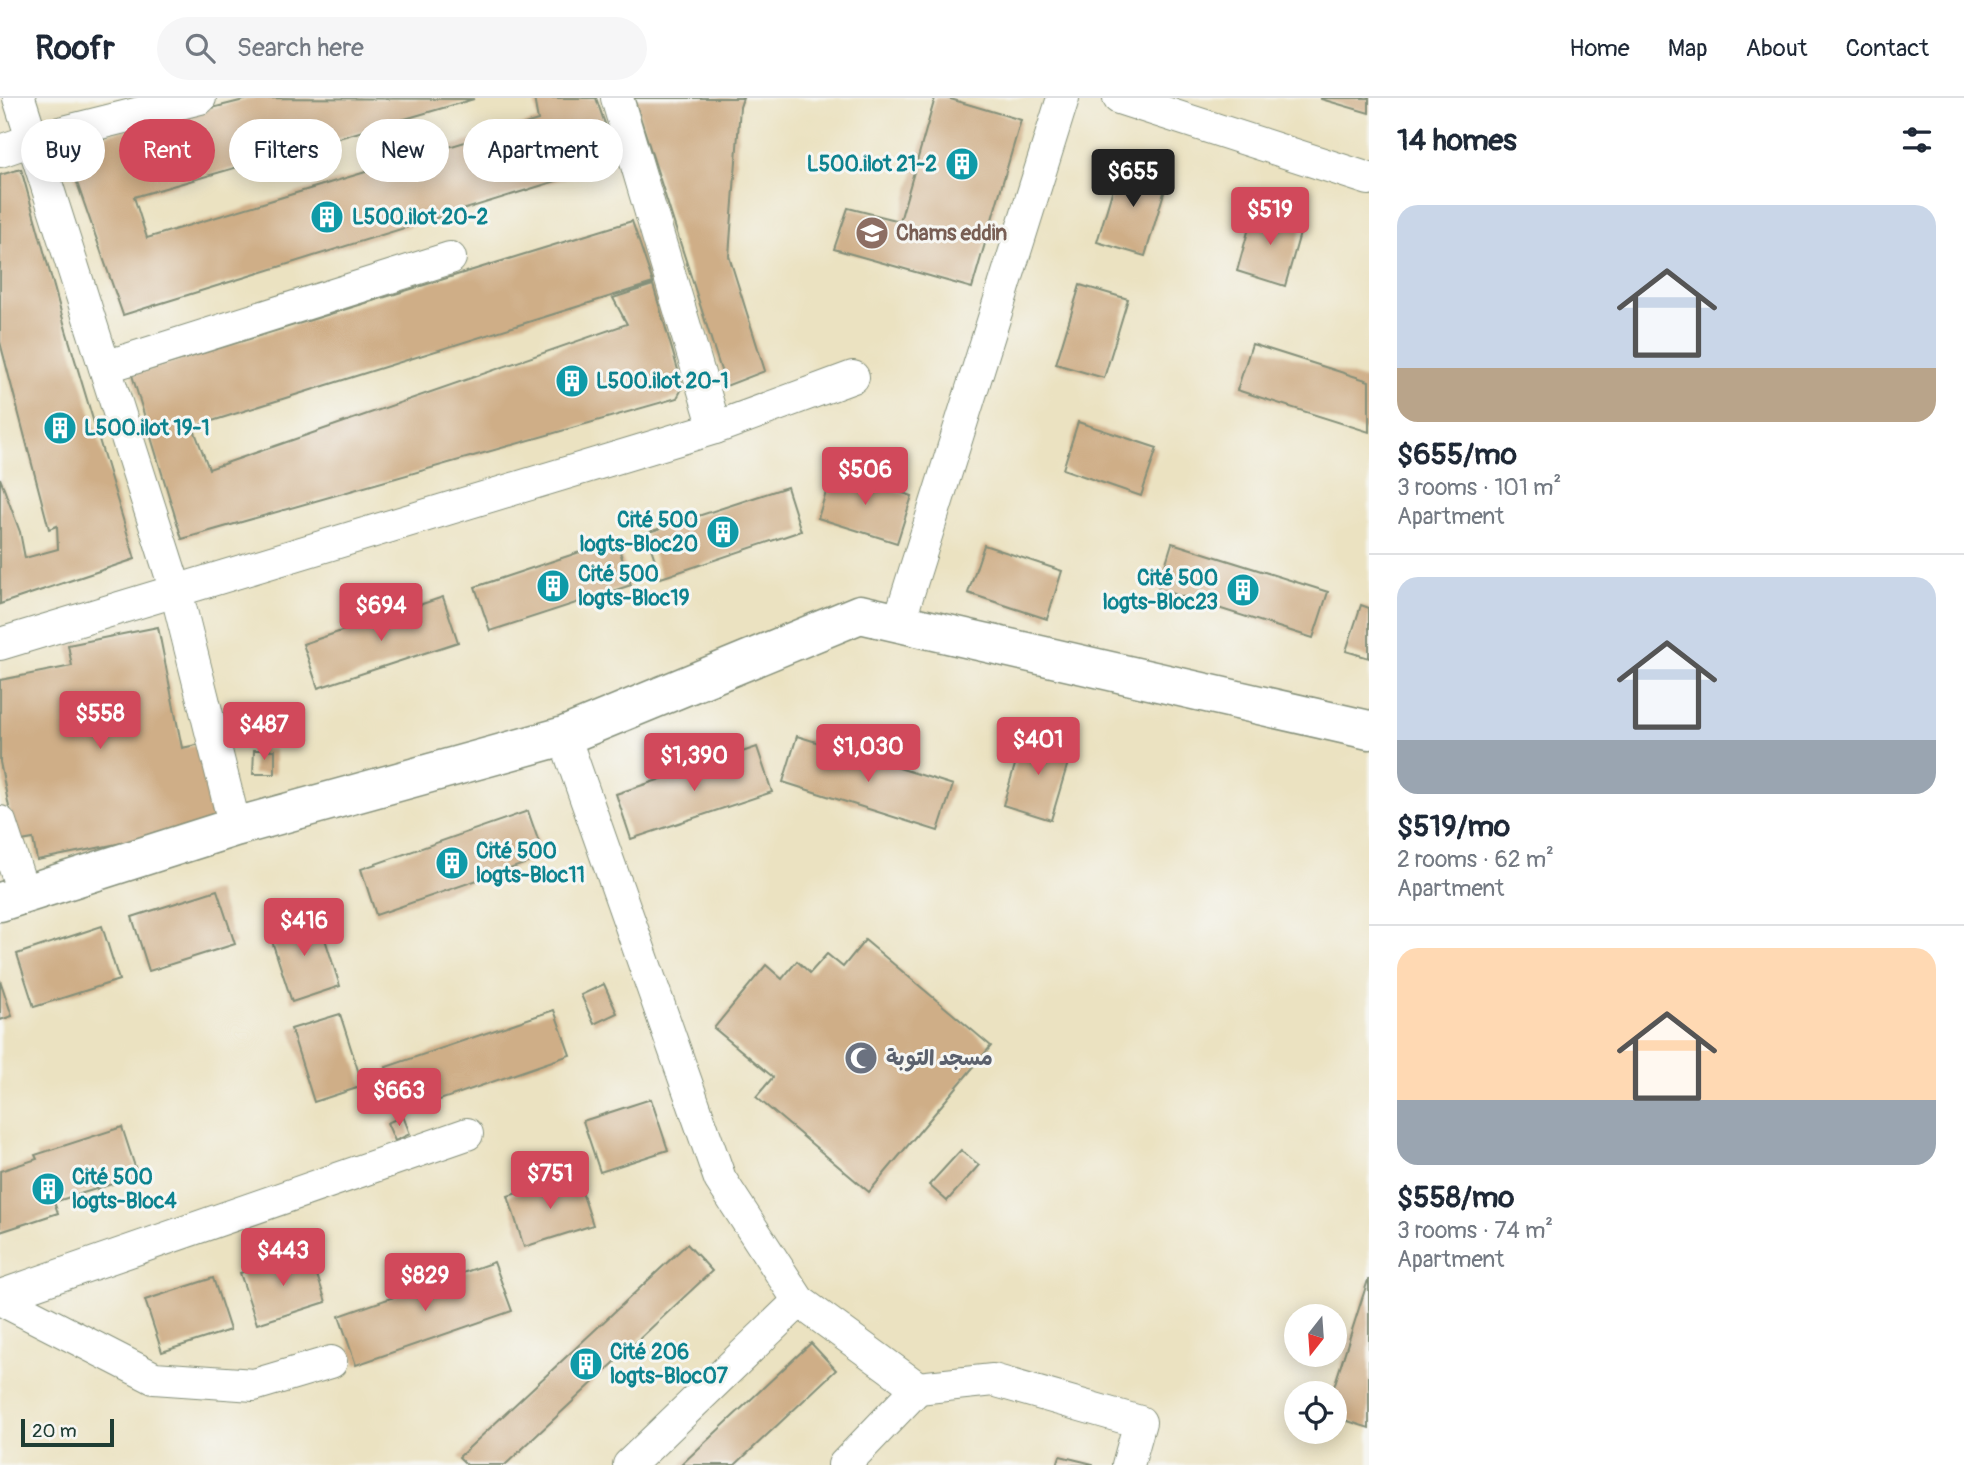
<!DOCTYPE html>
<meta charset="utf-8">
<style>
body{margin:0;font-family:Pangolin,"Playpen Sans Arabic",sans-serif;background:#f6f6f7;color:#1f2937;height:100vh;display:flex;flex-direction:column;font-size:26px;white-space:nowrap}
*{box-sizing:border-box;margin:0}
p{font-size:23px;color:#747a83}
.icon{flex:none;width:38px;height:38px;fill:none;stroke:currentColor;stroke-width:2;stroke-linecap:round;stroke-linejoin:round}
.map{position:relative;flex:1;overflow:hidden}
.panel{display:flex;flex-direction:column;background:#fff;width:595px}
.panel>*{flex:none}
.top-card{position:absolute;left:21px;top:21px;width:665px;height:63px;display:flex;gap:14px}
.needle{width:46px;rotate:197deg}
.controls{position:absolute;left:1284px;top:1206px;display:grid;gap:14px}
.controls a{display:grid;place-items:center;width:63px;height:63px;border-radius:50%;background:#fff;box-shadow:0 4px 18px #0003;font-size:35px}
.scale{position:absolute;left:21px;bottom:18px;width:93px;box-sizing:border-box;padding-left:7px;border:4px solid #1f3d34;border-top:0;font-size:19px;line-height:24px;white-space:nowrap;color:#1f3d34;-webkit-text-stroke:5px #f6f6f2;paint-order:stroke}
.price{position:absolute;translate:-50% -60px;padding:0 16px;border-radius:7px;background:#d1495b;color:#fff;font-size:23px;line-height:46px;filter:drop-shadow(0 2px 4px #0008)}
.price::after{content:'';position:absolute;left:50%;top:42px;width:21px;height:16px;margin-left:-10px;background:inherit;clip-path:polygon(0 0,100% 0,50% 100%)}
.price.current{background:#222;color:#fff}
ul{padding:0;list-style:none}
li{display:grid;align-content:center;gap:14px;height:371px;padding:0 28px}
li+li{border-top:2px solid #e0e1e3}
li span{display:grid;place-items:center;height:217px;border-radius:21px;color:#555}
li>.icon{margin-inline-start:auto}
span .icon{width:126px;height:126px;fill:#fffc;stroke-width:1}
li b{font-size:30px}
h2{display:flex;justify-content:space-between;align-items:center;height:84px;padding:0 28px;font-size:30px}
.chip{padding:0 24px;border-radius:32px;background:#fff;box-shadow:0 4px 18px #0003;font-size:24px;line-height:63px}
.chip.current{background:#d1495b;color:#fff}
header{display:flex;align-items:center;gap:42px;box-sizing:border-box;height:98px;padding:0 35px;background:#fff;border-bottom:2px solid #e0e1e3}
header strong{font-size:33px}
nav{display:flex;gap:38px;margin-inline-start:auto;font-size:24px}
.search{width:490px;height:63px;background:#f6f6f7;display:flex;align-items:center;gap:18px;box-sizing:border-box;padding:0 24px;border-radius:38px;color:#747a83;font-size:26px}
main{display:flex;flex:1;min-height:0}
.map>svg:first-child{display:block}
</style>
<header>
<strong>Roofr</strong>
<div class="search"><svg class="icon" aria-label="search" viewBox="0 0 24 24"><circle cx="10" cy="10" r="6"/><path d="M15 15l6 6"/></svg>Search here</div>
<nav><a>Home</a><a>Map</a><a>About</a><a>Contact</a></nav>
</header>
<main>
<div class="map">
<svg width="1369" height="1367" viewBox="0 0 1369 1367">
<rect width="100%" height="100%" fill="#f6f6f2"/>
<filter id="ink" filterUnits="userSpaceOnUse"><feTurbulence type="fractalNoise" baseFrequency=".0143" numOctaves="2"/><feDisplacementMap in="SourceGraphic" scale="14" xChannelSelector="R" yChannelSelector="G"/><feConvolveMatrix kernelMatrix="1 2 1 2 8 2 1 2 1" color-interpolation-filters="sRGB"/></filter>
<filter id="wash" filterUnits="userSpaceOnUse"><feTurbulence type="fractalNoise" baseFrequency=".00686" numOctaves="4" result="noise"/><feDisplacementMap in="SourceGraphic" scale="28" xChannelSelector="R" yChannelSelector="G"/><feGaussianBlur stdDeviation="1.57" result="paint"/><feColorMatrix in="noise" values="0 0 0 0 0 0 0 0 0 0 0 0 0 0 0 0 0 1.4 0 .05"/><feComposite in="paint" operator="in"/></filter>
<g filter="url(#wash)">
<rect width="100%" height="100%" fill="#ebe2c1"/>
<g id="blocks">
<!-- building -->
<g fill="#cfae87">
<polygon points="252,0 474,1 134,99 147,140 538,22 534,0 596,0 613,49 595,71 123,217 74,76 108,36"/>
<polygon points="634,0 743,0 740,9 729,158 765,273 726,288"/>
<polygon points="935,0 947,0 1021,22 972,190 834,151 848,110 900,123"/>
<polygon points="1321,0 1369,0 1369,15 1321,1"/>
<polygon points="1121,64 1169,78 1145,158 1097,144"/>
<polygon points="21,71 66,232 135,461 0,506 0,380 20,434 25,460 58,451 57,428 49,431 0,244 0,77"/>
<polygon points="1254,112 1303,125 1285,188 1237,173"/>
<polygon points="632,123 653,185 193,329 209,371 627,226 613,200 653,187 683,289 677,300 182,441 132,277"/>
<polygon points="1080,187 1128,201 1104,280 1056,266"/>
<polygon points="1252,246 1369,283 1369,334 1237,292"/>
<polygon points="1078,324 1157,350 1141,398 1063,371"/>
<polygon points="833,372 912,398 897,445 818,420"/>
<polygon points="787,389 801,433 661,480 646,435"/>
<polygon points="616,442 631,487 490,533 475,489"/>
<polygon points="1172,445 1328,494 1313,540 1158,491"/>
<polygon points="984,447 1062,473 1047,521 968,495"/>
<polygon points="443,499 458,544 318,590 303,546"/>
<polygon points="1361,507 1369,510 1369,560 1346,553"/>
<polygon points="158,529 182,650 201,646 217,726 37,762 33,741 16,744 0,664 0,582 72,568 68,547"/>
<polygon points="1024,637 1072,651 1051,722 1003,707"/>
<polygon points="797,638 953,687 938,733 783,684"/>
<polygon points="757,649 772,694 631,741 616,696"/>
<polygon points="254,652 275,652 275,676 253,676"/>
<polygon points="528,713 544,759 376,817 361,771"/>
<polygon points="217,792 235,846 149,873 132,819"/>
<polygon points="317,816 340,888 292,904 268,831"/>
<polygon points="102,828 119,882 34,909 17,856"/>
<polygon points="865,842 991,948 869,1094 756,999 773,979 714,930 766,867 782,881 797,863 810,875 827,856 843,869"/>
<polygon points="0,882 12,918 0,922"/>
<polygon points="604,886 617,915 594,926 581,897"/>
<polygon points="554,912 570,957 402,1015 386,969"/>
<polygon points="340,916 363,988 314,1004 291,931"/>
<polygon points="651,1001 668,1052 600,1074 583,1023"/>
<polygon points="403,1018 410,1036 395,1043 387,1025"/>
<polygon points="122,1029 138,1078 54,1104 58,1115 0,1134 0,1073 37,1061 35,1057"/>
<polygon points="961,1052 979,1067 947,1103 929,1087"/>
<polygon points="576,1076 593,1127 524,1149 508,1098"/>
<polygon points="687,1146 712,1173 505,1367 467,1367 459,1359"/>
<polygon points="309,1153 326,1204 257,1226 240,1175"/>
<polygon points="494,1164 512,1213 356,1267 339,1218"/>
<polygon points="213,1180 230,1232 162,1254 145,1202"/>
<polygon points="1368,1182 1369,1182 1369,1330 1335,1319 1335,1295 1332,1295"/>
<polygon points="811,1245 836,1272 735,1367 681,1367"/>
<polygon points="1060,1358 1093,1366 1093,1367 1057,1367"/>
</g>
</g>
</g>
<g filter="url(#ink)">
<use href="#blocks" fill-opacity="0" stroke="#85907a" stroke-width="2"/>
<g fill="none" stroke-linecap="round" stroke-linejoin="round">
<defs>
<g id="minor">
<polyline points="19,0 176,493 235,729"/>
<polyline points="617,0 715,330"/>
<polyline points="1119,0 1369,81"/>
<polyline points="0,53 32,42 200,0"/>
<polyline points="105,269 450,160"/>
<polyline points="899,524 1063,0"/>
<polyline points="0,546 715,330 853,279"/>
<polyline points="564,638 720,1081 799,1203 918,1290 844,1367"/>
<polyline points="0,724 24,797"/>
<polyline points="0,1198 467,1036"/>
<polyline points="0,1201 154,1280 254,1287 331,1264"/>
<polyline points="918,1290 993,1282 1140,1324 1128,1367"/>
<polyline points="629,1367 799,1203"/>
</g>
<polyline id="tertiary" points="0,804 235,729 564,638 860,516 1369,632"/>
</defs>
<!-- minor casing -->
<use href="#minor" stroke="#85907a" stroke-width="34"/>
<!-- tertiary casing -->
<use href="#tertiary" stroke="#85907a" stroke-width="41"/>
<!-- minor -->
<use href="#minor" stroke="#fff" stroke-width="32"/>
<!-- tertiary -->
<use href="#tertiary" stroke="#fff" stroke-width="38"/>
</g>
</g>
<!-- icons -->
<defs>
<symbol id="building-disc" viewBox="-11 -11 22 22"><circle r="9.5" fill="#0f9aa8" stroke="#f6f6f2"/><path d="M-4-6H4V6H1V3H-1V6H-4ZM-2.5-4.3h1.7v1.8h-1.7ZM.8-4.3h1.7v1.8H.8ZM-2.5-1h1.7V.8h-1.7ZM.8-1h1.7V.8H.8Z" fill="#fff"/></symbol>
<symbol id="school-disc" viewBox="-11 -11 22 22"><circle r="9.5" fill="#8d6e63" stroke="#f6f6f2"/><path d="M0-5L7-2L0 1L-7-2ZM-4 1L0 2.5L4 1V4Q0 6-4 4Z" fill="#fff"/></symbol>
<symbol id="mosque-disc" viewBox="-11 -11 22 22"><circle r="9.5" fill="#6b7280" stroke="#f6f6f2"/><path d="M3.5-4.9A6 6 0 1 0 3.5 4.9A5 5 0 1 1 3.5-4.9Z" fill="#fff"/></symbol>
</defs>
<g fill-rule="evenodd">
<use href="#building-disc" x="943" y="47" width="38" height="38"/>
<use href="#building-disc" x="308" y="100" width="38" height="38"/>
<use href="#school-disc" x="853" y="116" width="38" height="38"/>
<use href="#building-disc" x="553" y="264" width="38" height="38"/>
<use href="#building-disc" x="41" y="311" width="38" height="38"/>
<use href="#building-disc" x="704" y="415" width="38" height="38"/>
<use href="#building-disc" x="534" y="469" width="38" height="38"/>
<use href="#building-disc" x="1224" y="473" width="38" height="38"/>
<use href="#building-disc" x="433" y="746" width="38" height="38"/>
<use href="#mosque-disc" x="842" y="941" width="38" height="38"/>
<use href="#building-disc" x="29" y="1072" width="38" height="38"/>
<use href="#building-disc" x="567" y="1247" width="38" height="38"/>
</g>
<g text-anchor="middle" stroke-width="6" stroke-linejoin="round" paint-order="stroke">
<!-- culture labels -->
<g font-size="21" font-weight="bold" fill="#0d838f" stroke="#f6f6f2" text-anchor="start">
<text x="937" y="73" text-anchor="end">L500.ilot 21-2</text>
<text x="352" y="126">L500.ilot 20-2</text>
<text x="596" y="290">L500.ilot 20-1</text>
<text x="84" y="337">L500.ilot 19-1</text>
<text x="698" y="429" text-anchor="end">Cité 500<tspan x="698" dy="24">logts-Bloc20</tspan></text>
<text x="578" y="483">Cité 500<tspan x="578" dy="24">logts-Bloc19</tspan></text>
<text x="1218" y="487" text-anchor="end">Cité 500<tspan x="1218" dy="24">logts-Bloc23</tspan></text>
<text x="476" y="760">Cité 500<tspan x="476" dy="24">logts-Bloc11</tspan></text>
<text x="72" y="1086">Cité 500<tspan x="72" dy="24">logts-Bloc4</tspan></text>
<text x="610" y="1261">Cité 206<tspan x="610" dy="24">logts-Bloc07</tspan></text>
</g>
<!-- education labels -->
<g font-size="21" font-weight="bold" fill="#785e54" stroke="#f6f6f2" text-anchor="start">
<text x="896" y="142">Chams eddin</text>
</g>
<!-- worship labels -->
<g font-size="21" font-weight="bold" fill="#5b616d" stroke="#f6f6f2" text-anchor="start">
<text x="886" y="967">مسجد التوبة</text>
</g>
</g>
</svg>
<div class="controls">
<a><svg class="needle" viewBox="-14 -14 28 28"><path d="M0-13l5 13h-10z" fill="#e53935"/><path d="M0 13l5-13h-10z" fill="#747a83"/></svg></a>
<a><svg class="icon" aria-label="locate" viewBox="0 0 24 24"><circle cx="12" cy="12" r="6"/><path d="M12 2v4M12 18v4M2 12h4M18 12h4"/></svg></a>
</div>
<div class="scale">20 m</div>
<b class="price current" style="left:1133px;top:111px">$655</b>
<b class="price" style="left:1270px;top:149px">$519</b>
<b class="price" style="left:865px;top:409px">$506</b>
<b class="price" style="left:381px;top:545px">$694</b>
<b class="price" style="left:100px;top:653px">$558</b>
<b class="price" style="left:264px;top:664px">$487</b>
<b class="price" style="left:1038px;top:679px">$401</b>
<b class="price" style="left:868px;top:686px">$1,030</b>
<b class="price" style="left:694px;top:695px">$1,390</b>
<b class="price" style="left:304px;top:860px">$416</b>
<b class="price" style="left:399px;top:1030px">$663</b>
<b class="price" style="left:550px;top:1113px">$751</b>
<b class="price" style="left:283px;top:1190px">$443</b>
<b class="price" style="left:425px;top:1215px">$829</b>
<div class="top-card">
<a class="chip">Buy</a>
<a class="chip current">Rent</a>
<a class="chip">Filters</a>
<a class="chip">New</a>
<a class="chip">Apartment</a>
</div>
</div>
<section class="panel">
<h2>14 homes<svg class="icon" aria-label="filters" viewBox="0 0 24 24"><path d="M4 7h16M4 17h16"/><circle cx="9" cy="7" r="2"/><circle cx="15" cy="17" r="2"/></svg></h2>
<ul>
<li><span style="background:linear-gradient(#c9d6e8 75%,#b9a48a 0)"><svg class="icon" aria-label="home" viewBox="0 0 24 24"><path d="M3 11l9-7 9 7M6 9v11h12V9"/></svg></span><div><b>$655/mo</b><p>3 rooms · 101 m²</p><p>Apartment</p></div></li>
<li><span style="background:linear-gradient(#c9d6e8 75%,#9aa5b1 0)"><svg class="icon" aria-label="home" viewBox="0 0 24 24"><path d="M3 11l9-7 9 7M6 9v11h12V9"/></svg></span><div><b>$519/mo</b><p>2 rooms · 62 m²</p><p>Apartment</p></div></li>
<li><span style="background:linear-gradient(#ffd9b3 70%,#9aa5b1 0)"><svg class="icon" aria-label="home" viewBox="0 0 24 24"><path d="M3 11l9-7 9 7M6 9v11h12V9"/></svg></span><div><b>$558/mo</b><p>3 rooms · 74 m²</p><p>Apartment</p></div></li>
</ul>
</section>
</main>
